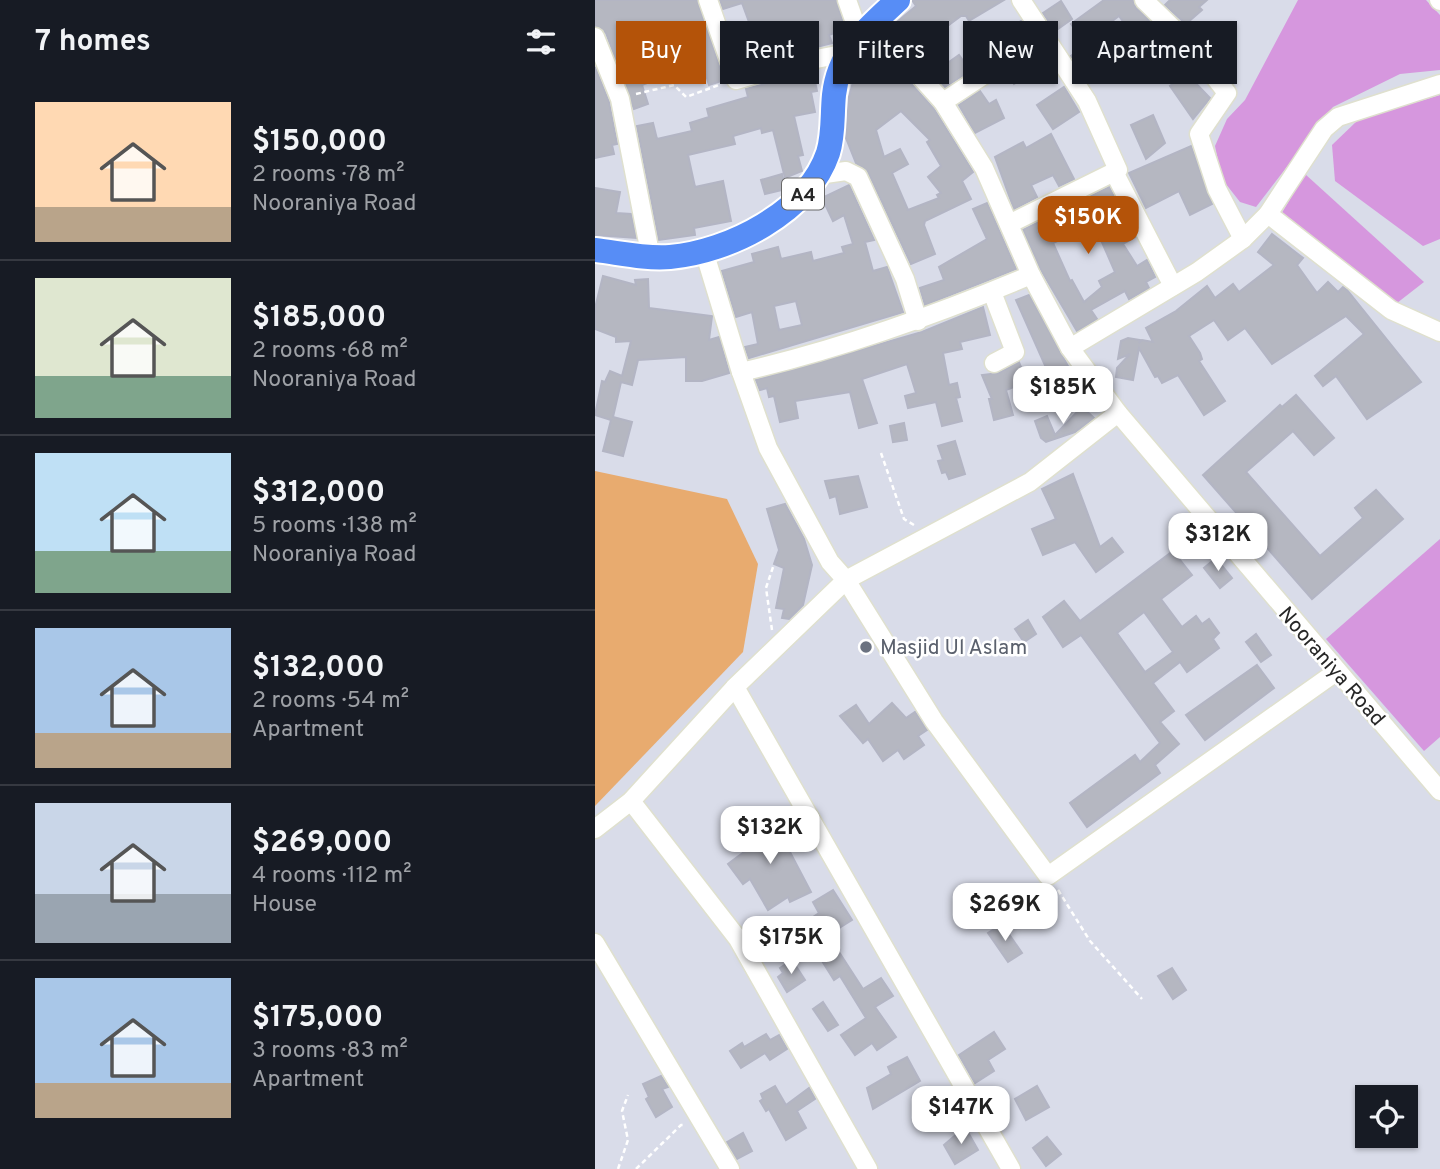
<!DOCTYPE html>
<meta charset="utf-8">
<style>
body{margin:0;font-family:Overpass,sans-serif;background:#242831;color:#f1f3f6;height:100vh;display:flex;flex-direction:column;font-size:26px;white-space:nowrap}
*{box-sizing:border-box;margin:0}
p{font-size:23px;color:#9ea1a6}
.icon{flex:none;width:38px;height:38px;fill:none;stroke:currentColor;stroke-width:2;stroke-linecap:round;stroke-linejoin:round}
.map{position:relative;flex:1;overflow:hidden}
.drawer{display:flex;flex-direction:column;background:#171b24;width:595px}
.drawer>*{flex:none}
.guide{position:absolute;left:21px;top:21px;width:665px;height:63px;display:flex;gap:14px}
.tools{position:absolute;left:760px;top:1085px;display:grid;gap:14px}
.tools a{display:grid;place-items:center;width:63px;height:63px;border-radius:0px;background:#171b24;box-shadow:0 2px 5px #0004;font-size:35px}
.price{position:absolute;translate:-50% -60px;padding:0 16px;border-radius:14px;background:#fff;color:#222;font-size:23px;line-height:46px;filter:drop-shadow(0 2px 4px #0008)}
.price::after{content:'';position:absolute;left:50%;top:42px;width:21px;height:16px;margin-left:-10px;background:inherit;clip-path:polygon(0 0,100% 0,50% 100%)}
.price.active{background:#b45309;color:#fff}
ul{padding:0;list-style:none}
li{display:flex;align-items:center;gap:21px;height:175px;padding:0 35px}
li+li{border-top:2px solid #363941}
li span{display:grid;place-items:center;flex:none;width:196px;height:140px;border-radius:0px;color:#555}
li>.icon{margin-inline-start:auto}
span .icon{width:84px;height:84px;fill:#fffc;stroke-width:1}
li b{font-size:30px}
h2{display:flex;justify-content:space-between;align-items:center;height:84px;padding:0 35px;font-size:30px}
.tag{padding:0 24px;border-radius:0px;background:#171b24;box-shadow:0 2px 5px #0004;font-size:24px;line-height:63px}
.tag.active{background:#b45309;color:#fff}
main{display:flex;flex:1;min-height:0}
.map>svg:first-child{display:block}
</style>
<main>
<section class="drawer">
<h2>7 homes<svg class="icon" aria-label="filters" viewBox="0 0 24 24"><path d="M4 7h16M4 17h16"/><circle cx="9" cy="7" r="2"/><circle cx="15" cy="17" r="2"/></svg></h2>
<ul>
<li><span style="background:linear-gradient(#ffd9b3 75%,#b9a48a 0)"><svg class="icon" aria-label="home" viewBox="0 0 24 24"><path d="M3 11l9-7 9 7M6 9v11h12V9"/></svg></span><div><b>$150,000</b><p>2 rooms · 78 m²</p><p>Nooraniya Road</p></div></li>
<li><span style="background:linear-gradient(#dfe7d0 70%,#7fa58c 0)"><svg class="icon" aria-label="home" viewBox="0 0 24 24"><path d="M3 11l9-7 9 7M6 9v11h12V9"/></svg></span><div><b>$185,000</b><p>2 rooms · 68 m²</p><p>Nooraniya Road</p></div></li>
<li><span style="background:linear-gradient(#bfe0f5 70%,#7fa58c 0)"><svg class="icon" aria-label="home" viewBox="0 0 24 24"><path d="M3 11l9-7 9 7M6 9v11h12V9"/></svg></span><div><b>$312,000</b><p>5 rooms · 138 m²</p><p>Nooraniya Road</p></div></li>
<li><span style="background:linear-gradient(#a9c7e8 75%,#b9a48a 0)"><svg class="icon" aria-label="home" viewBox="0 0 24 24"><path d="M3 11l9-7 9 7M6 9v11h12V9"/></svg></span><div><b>$132,000</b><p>2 rooms · 54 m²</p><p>Apartment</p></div></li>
<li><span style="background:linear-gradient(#c9d6e8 65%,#9aa5b1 0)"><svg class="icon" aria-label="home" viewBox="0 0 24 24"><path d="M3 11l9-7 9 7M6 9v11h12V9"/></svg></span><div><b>$269,000</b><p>4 rooms · 112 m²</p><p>House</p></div></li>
<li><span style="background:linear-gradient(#a9c7e8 75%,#b9a48a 0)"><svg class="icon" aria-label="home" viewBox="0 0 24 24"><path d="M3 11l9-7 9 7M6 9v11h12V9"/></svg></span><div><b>$175,000</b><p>3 rooms · 83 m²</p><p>Apartment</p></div></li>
</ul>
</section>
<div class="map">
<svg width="845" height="1169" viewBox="0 0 845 1169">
<rect width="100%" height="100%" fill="#d9dce9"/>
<!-- green -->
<g fill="#d697de">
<polygon points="703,0 831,0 845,15 845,70 805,74 738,107 661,207 645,202 627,179 620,146 632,119 650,100"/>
<polygon points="845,95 845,239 828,246 740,181 737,145 763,120"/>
<polygon points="710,174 829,282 802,303 685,216"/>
<polygon points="845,539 845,737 829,751 731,639"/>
</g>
<!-- water -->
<polygon fill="#e8ab6f" points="0,471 132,499 163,564 148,652 0,806"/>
<!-- building -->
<g fill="#b5b7c1" stroke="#b3b5c4" stroke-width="2" fill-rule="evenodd">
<polygon points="0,0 102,0 129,80 114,85 108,65 101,68 95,51 65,60 70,76 47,85 53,104 39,109 11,33 0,26"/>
<polygon points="125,0 241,0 250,29 234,35 237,43 148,66 145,57 165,52 147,3 128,9"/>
<polygon points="317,0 409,0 374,21 371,16 366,16 335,39 354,62 364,55 369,62 379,54 386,64 350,87 296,27 321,6"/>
<polygon points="509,0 538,0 541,8 554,20 537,34 524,16 489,42 476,24"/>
<polygon points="575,0 612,0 604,7 607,10 591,24 570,5"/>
<polygon points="466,1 477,19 460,31 448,13"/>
<polygon points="426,21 433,32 424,39 417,26"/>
<polygon points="497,40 509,55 488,72 476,56"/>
<path d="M290 55 339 109 378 172 367 181 376 199 330 221 329 225 340 254 316 264 273 172 261 163 251 138 254 97 261 71 264 65 271 72ZM306 111 335 140 332 142 346 166 333 177 346 193 342 195 344 198 313 210 297 173 313 164 305 149 289 157 281 130Z"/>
<polygon points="426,64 433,76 419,84 413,73"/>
<polygon points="0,67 14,102 22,144 17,145 19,154 0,158"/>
<polygon points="218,71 222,91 216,92 220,112 199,116 208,155 203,156 207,171 190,178 178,130 167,133 166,128 138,136 140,144 93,155 100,187 128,181 136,221 99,228 100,235 64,240 42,126 58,123 62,139 97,131 95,123 114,117 112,109 153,97 151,89"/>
<polygon points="591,73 615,98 598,119 575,86"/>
<polygon points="469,87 484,112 458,129 442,105"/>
<polygon points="385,91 394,104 401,100 409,118 380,133 364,105"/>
<polygon points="558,115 570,143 551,159 536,125"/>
<polygon points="456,134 479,179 464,186 458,175 436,185 442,197 419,209 400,157 428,142 431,148"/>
<polygon points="596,146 617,204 595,215 584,191 551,208 534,173"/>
<polygon points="187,174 191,189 170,194 166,180"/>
<path d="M254 185 279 240 270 242 278 271 292 267 308 312 154 358 150 347 163 344 157 312 141 317 127 271 159 262 157 254 183 247 186 259 216 252 218 261 249 253 247 247 258 244 249 215 238 221 227 198ZM201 301 207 325 184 330 179 306Z"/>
<path d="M514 187 540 237 528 244 542 266 552 260 560 277 551 282 554 288 534 299 530 291 496 310 502 319 482 331 446 270 428 230ZM499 224 520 272 504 281 507 287 489 302 477 280 475 281 458 243Z"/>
<polygon points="0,188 25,192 21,213 36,214 41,238 0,235"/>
<polygon points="392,203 421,269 330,305 325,288 349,280 344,267 392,239 378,209"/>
<polygon points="677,234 708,258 702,265 722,293 733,282 743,292 748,287 752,290 826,382 772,419 741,376 728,386 720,376 769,334 751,316 677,364 650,328 633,340 619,320 594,336 605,353 607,359 604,361 630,401 609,415 583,375 567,383 563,376 560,377 544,348 538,380 521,377 522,368 535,354 523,359 526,341 533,338 545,340 544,343 547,340 558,342 551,328 581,311 612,286 620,298 638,284 644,292 679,265 663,252"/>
<polygon points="8,276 41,285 40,280 53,279 54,308 117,316 114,340 124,337 134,373 107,381 91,381 91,357 43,360 37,385 26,382 18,417 37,422 28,456 8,451 16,420 0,415 7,381 10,382 15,371 27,376 36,341 21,342 21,337 0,329 0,308"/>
<polygon points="434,295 480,379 460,388 421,300"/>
<polygon points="388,307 395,335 365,342 367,349 348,353 354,385 362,383 365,397 361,398 367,421 347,426 341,402 313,408 310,396 321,393 312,364 267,379 282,423 264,428 255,392 200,401 203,418 185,422 179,396 174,397 172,388 165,390 161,380 327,332"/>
<polygon points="424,362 432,382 411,390 418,415 399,420 394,399 397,399 387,375 404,373"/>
<polygon points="701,395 739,438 719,455 698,431 651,472 725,556 768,518 760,508 781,490 808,519 717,599 608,475 685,405 687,407"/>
<polygon points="487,407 499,418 480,432 451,442 446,438 440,421 452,416 460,435"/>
<polygon points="309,423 312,440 298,442 295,426"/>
<polygon points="360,441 370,474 354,479 351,472 347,473 343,461 348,460 343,446"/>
<polygon points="478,474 505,547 517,538 528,552 501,572 480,542 448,555 437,529 461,519 447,489"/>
<polygon points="263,476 272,507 245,514 241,496 235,498 230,481"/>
<polygon points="190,504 209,539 217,565 208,605 194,619 187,618 189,609 181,608 189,568 179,564 184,550 172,509"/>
<path d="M578 551 597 575 566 599 587 627 601 616 607 624 614 619 624 633 618 639 624 648 592 672 585 662 558 683 579 711 565 722 584 744 560 765 565 773 492 827 475 803 540 755 545 762 565 743 486 635 468 647 448 617 469 601 485 621ZM549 612 578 652 550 672 522 633Z"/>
<polygon points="621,558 637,578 625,588 609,568"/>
<polygon points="433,620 441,634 429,642 420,629"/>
<polygon points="661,634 676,655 666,662 651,642"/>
<polygon points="662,665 679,688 610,740 591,715"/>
<polygon points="297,703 311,718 320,712 332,730 323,736 329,745 309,759 303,750 288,761 273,739 268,743 245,716 261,705 274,724"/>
<polygon points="176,816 216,892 195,902 193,897 173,910 155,879 148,884 133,864 157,846 149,833"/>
<polygon points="238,890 257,920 233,935 268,989 286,978 298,996 280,1007 301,1037 282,1050 277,1043 260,1055 246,1035 271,1018 245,976 239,980 209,932 213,929 209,923 224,913 218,902"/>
<polygon points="407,924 427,953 413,962 393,933"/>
<polygon points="197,960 210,980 192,992 183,977 188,973 185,968"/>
<polygon points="577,968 591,990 578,999 563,976"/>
<polygon points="228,1002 243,1025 233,1031 218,1009"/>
<polygon points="399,1032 410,1049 393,1060 399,1071 380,1083 364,1055"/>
<polygon points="171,1034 175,1040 184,1035 192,1049 175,1060 170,1053 146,1068 135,1051 147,1043 149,1047"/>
<polygon points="312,1057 325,1081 278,1109 272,1088 296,1074 293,1067"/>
<polygon points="66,1076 73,1087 67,1089 77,1107 61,1117 51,1099 54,1097 48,1084"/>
<polygon points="180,1086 191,1105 214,1088 220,1099 202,1111 211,1128 191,1140 174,1109 171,1111 165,1101 168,1099 166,1094"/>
<polygon points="442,1086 454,1107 431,1120 420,1099"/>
<polygon points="370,1127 383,1150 360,1164 349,1145"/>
<polygon points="148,1133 157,1151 142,1159 132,1142"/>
<polygon points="452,1137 466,1154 451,1166 438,1148"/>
</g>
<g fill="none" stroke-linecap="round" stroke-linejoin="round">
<defs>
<g id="minor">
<polyline points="113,0 141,80 196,64 252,53"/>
<polyline points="252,0 264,34"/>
<polyline points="426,0 492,101 523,170 519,172 578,286"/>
<polyline points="549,0 592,42 632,93 604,134 622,189 648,239"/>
<polyline points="844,0 845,1"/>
<polyline points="278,24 348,102 389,168 436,275 475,348 523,413 845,791"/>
<polyline points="0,37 25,99 56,258"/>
<polyline points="348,102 450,35"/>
<polyline points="223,175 251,171 263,177 310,279 323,321"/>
<polyline points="673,214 796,310 845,332"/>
<polyline points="414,224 519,172"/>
<polyline points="109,251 146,372"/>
<path d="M436 275C341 315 246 349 146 372L173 448 235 562 251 580 435 482 523 413"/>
<polyline points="397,292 420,352 399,363"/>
<polyline points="475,348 602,272 648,239 673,214 729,129 743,117 845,84"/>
<polyline points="140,687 416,1169"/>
<polyline points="36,801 143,939 273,1169"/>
<polyline points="0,829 36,801 140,687 251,580 339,721 453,876 741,672"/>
<polyline points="0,943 135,1169"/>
</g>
<path id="highway" d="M0 250C25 253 50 259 75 257 134 252 213 212 233 153 239 134 237 114 239 95 244 50 273 28 303 0"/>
</defs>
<!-- minor casing -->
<use href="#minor" stroke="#dfe0ce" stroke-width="21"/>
<!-- highway casing -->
<use href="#highway" stroke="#fff" stroke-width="28"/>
<!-- path -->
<g stroke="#fff" stroke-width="2.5" stroke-dasharray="5 3.5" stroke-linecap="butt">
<polyline points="41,94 79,85 91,97 124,85"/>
<polyline points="286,453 309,519 319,525"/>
<polyline points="177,630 171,588 178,567"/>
<polyline points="463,890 495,941 547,999"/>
<polyline points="23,1169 33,1140 27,1111 33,1095"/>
<polyline points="41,1169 86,1125 90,1125"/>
</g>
<!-- minor -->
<use href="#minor" stroke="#fff" stroke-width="18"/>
<!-- highway -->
<use href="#highway" stroke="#578df6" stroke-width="24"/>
</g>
<!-- markers -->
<circle fill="#6b7280" stroke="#fff" stroke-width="2.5" cx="271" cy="647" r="7"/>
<g text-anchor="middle" stroke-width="5" stroke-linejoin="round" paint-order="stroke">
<!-- shield labels -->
<rect fill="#fff" stroke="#686868" stroke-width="2" x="187" y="178.5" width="42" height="31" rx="5"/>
<g font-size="19" font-weight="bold" fill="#272727">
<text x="208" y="201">A4</text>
</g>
<!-- worship labels -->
<g font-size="21" fill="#5b616d" stroke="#fff" text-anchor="start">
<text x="285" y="654">Masjid Ul Aslam</text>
</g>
<!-- street labels -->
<g font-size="21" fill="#272727" stroke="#fff">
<text transform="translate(737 666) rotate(49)" y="7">Nooraniya Road</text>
</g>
</g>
</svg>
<div class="tools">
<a><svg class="icon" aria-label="locate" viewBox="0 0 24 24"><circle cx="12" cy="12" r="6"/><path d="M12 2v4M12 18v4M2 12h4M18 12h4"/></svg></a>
</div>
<b class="price active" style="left:493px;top:256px">$150K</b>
<b class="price" style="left:468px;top:426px">$185K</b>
<b class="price" style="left:623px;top:573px">$312K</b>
<b class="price" style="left:175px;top:866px">$132K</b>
<b class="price" style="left:410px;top:943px">$269K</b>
<b class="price" style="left:196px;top:976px">$175K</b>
<b class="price" style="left:366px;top:1146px">$147K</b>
<div class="guide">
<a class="tag active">Buy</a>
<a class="tag">Rent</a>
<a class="tag">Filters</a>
<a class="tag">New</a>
<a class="tag">Apartment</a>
</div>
</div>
</main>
